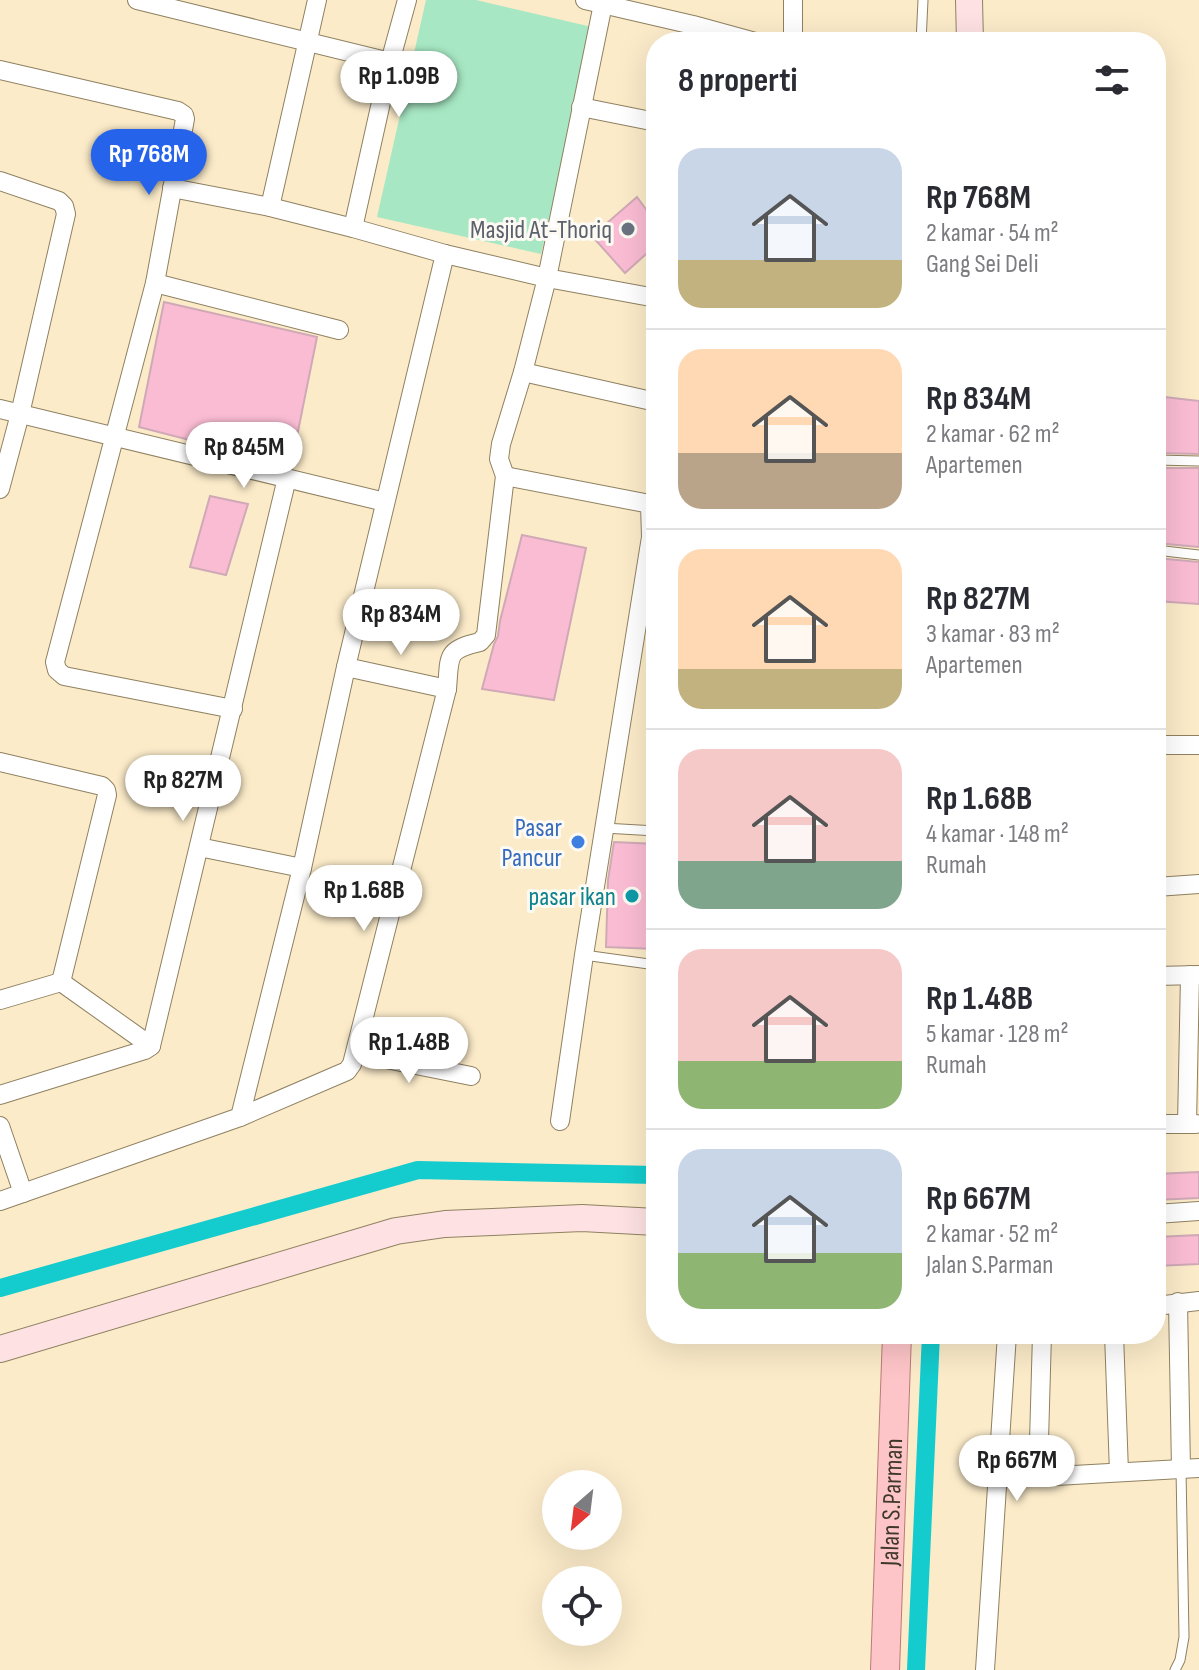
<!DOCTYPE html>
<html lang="id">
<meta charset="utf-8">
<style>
body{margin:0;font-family:"Sofia Sans Condensed",sans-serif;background:#f2f2f3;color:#2b2b33;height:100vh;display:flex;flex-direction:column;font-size:30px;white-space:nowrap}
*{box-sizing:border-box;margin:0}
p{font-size:26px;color:#7c7c81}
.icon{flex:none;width:44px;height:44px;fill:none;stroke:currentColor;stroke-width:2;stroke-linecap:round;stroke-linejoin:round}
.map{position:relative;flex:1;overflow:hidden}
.drawer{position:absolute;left:646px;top:32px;width:520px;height:1312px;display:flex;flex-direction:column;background:#fff;border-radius:32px;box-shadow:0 8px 32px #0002}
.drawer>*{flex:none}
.needle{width:52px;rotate:208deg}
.fabs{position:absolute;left:542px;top:1470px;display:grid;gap:16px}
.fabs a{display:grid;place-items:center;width:80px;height:80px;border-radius:50%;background:#fff;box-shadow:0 8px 32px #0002;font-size:40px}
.price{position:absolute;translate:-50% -68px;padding:0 18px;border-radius:28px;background:#fff;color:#222;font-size:26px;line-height:52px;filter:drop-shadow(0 2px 4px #0008)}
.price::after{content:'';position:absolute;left:50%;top:48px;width:24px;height:18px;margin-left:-12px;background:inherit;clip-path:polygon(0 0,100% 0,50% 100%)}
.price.active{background:#2563eb;color:#fff}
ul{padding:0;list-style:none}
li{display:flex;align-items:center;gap:24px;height:200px;padding:0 32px}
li+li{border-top:2px solid #e1e1e2}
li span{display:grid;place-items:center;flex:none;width:224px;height:160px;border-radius:24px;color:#555}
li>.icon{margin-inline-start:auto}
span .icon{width:96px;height:96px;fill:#fffc;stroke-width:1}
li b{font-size:34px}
h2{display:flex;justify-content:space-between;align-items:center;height:96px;padding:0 32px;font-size:34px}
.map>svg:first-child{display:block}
</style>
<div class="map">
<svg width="1199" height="1670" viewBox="0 0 1199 1670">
<rect width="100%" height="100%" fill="#fbebc9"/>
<!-- green -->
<polygon fill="#a7e7c3" points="426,0 476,0 592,27 541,254 377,217"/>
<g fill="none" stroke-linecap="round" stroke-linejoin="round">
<!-- canal -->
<g stroke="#14cbcd" stroke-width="18">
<polyline points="0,1288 418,1170 656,1175"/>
<polyline points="916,1670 931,1334"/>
</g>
</g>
<!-- building -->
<g fill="#fabcd3" stroke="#d0a9b7" stroke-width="2">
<polygon points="637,197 656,223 656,245 625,273 592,236"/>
<polygon points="164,302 317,337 291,466 139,427"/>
<polygon points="1156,396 1199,401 1199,454 1156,453"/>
<polygon points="1156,468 1199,468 1199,547 1156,543"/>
<polygon points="210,496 248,504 226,575 190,567"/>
<polygon points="522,535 586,548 554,700 482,689 494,644 498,636 500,621"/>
<polygon points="1156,558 1199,562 1199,604 1156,601"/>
<polygon points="614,842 656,844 656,949 606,947 608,880"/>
<polygon points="1199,1172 1199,1198 1156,1200 1156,1174"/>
<polygon points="1199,1235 1199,1264 1156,1266 1156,1237"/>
</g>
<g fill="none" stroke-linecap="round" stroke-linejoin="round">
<defs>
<g id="lane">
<polyline points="921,42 923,0"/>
<polyline points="1156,460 1199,461"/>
<polyline points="1156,550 1199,555"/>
<polyline points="604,828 656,831"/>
<polyline points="584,955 656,965"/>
<polyline points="1175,1670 1180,1660 1184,1637 1181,1469"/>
</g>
<g id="street">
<polyline points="137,0 390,62"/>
<polyline points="585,0 693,25 755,42"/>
<polyline points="793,0 793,42"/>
<polyline points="0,70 178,111 184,115 185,119 155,283 55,662 57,670 64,676 233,709"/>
<polyline points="581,107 656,122"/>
<polyline points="0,181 59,201 64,206 66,214 20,414 0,489"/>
<polyline points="172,188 270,207 353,228 445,254 547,278 656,298"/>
<polyline points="270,207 317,0"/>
<polyline points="353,228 390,62 407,0"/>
<polyline points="155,283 339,330"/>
<polyline points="523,372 656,402"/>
<polyline points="0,409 385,502"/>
<polyline points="505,476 650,504 651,537 584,955 560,1121"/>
<polyline points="346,667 447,689"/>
<polyline points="1156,745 1199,745"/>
<polyline points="0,762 102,786 106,790 107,795 61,982"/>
<polyline points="199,847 302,868"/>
<polyline points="1156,887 1199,884"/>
<polyline points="1156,976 1199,975"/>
<polyline points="0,1000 61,982 151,1046"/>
<polyline points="356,1053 471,1076"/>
<polyline points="0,1095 145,1050 151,1046 287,478"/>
<polyline points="240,1117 302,868 346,667 445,254"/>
<polyline points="1156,1124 1196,1124"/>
<polyline points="1187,1124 1190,975"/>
<polyline points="0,1126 23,1193"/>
<path d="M0 1201 240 1117 347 1071 352 1064 447 689C450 656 445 650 480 642L486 635 505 476 499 459 501 444 523 372 547 278 603 4"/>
<polyline points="1156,1214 1199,1211"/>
<polyline points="1178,1302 1181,1469"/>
<polyline points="1156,1306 1199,1301"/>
<polyline points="1114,1334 1119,1472"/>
<polyline points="998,1471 1038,1477 1199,1468"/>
<polyline points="1038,1477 1042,1334"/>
<polyline points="985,1670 1007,1334"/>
</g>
<g id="secondary">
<polyline points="969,0 970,42"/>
<polyline points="0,1349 396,1231 445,1224 582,1218 656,1222"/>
</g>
<g id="primary">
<path id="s1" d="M885 1670 897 1334"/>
</g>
</defs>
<!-- lane casing -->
<use href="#lane" stroke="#8f8161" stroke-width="11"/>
<!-- street casing -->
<use href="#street" stroke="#8f8161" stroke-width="20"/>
<!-- secondary casing -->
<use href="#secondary" stroke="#8f8161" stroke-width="28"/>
<!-- primary casing -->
<use href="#primary" stroke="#ba7a79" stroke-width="30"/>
<!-- lane -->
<use href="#lane" stroke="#fff" stroke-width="9"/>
<!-- street -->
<use href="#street" stroke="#fff" stroke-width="18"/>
<!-- secondary -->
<use href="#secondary" stroke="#fee2e3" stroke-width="26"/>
<!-- primary -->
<use href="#primary" stroke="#fec5c8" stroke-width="28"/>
</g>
<!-- markers -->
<circle fill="#6b7280" stroke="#fdfaf3" stroke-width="3" cx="628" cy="229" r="8"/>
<circle fill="#3f7fe0" stroke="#fdfaf3" stroke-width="3" cx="578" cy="842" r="8"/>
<circle fill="#0f9aa8" stroke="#fdfaf3" stroke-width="3" cx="632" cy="896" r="8"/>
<g text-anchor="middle" stroke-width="6" stroke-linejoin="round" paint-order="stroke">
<!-- worship labels -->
<g font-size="26" fill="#5b616d" stroke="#fdfaf3" text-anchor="end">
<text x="612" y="238">Masjid At-Thoriq</text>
</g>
<!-- shop labels -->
<g font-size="26" fill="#366cbe" stroke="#fdfaf3" text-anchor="end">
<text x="562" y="836">Pasar<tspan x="562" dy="30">Pancur</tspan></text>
</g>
<!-- culture labels -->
<g font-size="26" fill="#0d838f" stroke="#fdfaf3" text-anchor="end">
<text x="616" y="905">pasar ikan</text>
</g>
<!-- street labels -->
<g font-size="26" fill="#3e382a" stroke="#fdfaf3">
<text dy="9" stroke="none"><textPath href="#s1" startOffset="168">Jalan S.Parman</textPath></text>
</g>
</g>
</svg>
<div class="fabs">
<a><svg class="needle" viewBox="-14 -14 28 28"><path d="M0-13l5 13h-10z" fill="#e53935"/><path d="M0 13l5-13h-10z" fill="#7c7c81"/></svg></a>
<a><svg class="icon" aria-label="locate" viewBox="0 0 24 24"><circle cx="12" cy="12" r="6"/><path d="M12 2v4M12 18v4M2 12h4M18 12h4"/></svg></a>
</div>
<b class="price" style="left:399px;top:119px">Rp 1.09B</b>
<b class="price active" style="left:149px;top:197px">Rp 768M</b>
<b class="price" style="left:244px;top:490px">Rp 845M</b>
<b class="price" style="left:401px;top:657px">Rp 834M</b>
<b class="price" style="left:183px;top:823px">Rp 827M</b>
<b class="price" style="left:364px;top:933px">Rp 1.68B</b>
<b class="price" style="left:409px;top:1085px">Rp 1.48B</b>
<b class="price" style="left:1017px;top:1503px">Rp 667M</b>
<section class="drawer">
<h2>8 properti<svg class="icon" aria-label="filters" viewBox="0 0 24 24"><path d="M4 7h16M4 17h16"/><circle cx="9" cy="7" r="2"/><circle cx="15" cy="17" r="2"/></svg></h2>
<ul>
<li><span style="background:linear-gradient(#c9d6e8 70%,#c2b280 0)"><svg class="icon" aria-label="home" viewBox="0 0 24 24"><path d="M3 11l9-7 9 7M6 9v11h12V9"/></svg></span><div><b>Rp 768M</b><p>2 kamar · 54 m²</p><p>Gang Sei Deli</p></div></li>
<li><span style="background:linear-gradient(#ffd9b3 65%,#b9a48a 0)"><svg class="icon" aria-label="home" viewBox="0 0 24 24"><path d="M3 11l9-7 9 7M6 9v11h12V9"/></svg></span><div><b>Rp 834M</b><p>2 kamar · 62 m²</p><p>Apartemen</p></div></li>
<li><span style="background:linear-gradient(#ffd9b3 75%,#c2b280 0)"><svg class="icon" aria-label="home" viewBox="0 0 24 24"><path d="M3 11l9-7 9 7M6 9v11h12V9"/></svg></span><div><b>Rp 827M</b><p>3 kamar · 83 m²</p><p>Apartemen</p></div></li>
<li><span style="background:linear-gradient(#f6c9c9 70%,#7fa58c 0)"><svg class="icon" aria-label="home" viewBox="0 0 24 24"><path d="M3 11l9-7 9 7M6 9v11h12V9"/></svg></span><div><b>Rp 1.68B</b><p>4 kamar · 148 m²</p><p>Rumah</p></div></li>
<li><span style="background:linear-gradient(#f6c9c9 70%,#8fb573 0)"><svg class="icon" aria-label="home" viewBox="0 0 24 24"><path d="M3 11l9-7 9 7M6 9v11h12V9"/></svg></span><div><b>Rp 1.48B</b><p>5 kamar · 128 m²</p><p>Rumah</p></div></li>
<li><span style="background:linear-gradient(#c9d6e8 65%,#8fb573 0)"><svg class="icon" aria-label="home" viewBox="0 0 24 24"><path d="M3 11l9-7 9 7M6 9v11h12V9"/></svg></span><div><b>Rp 667M</b><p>2 kamar · 52 m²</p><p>Jalan S.Parman</p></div></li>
</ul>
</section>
</div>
